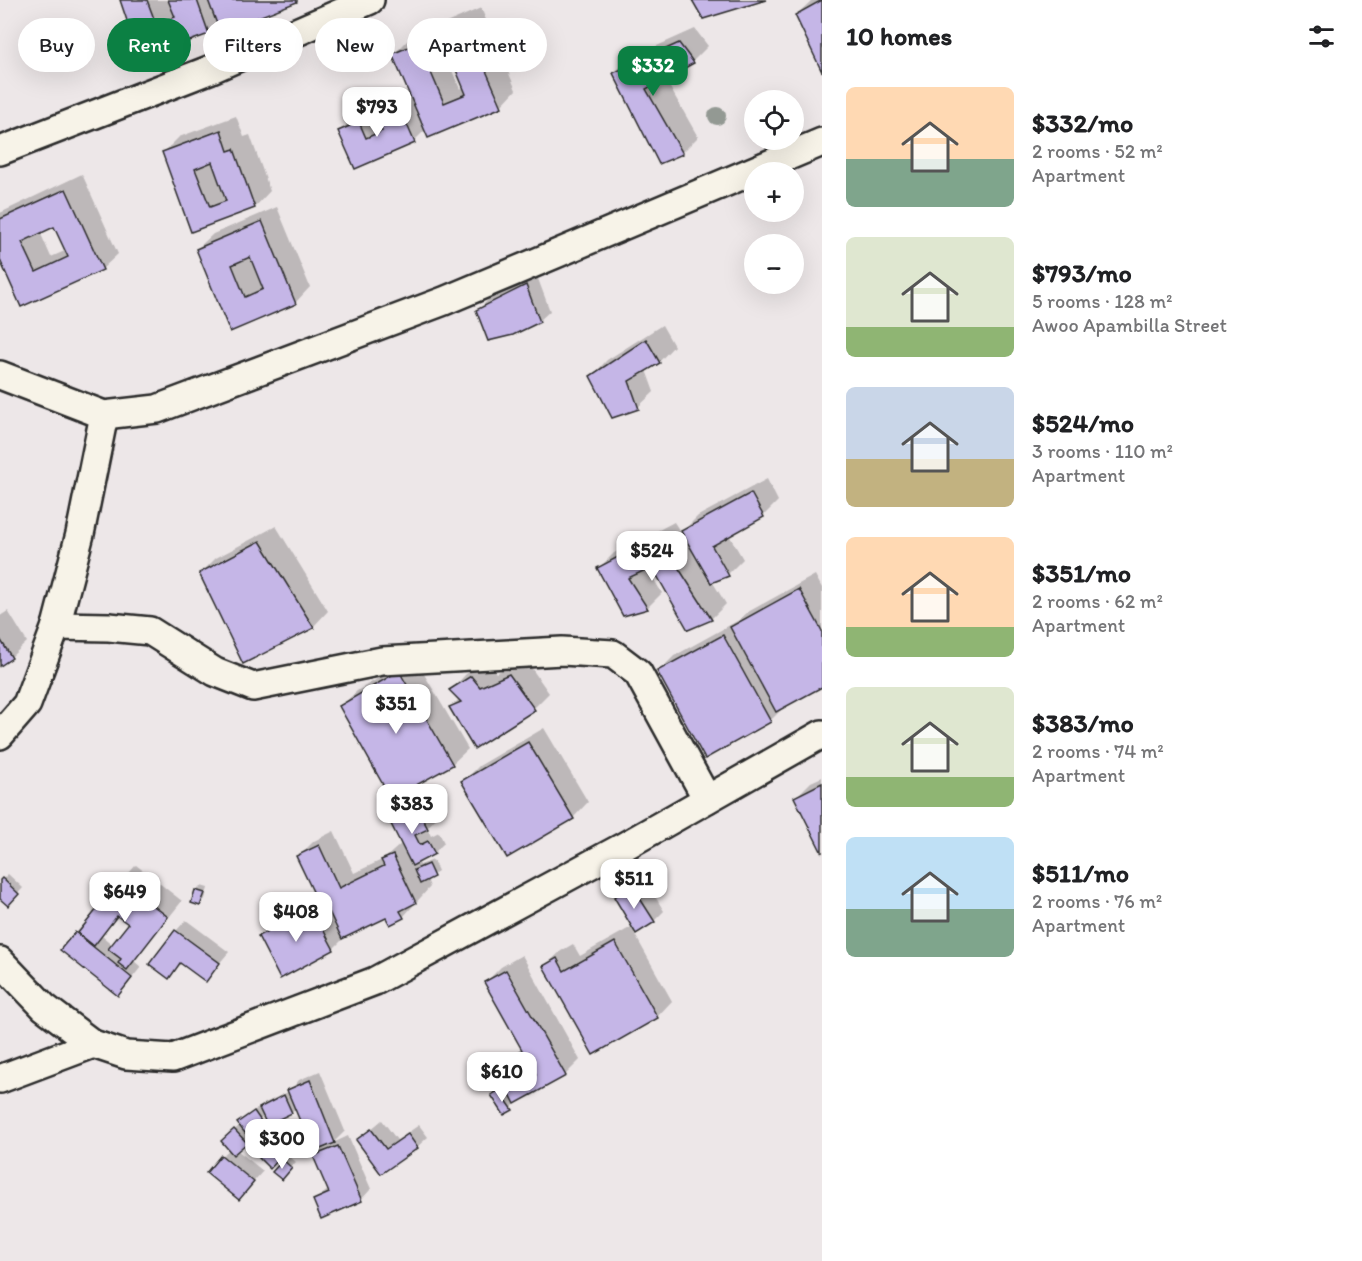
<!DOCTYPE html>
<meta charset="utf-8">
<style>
body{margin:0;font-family:Itim,sans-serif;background:#f2f2f2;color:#202124;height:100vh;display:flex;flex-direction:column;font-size:22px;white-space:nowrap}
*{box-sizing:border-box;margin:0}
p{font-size:20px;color:#757577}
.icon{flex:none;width:33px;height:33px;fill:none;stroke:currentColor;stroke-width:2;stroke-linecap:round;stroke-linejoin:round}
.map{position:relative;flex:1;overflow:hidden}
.drawer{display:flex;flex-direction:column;background:#fff;width:540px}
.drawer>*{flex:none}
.hud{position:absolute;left:18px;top:18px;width:570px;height:54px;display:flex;gap:12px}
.controls{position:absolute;left:744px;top:90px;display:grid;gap:12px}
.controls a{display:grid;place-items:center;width:60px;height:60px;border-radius:50%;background:#fff;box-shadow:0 6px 24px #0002;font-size:30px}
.price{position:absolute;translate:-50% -51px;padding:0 14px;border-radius:12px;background:#fff;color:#222;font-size:20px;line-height:39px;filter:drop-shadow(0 2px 3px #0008)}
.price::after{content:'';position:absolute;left:50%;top:36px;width:18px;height:14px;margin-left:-9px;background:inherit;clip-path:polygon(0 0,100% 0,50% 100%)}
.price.current{background:#0b8043;color:#fff}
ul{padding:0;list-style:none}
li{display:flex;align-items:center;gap:18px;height:150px;padding:0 24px}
li span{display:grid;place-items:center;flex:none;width:168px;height:120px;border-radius:9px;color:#555}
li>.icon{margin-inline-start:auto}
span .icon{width:72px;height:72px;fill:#fffc;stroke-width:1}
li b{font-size:26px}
h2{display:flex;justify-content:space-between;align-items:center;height:72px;padding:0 24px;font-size:26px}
.tag{padding:0 21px;border-radius:27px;background:#fff;box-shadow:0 6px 24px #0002;font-size:21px;line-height:54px}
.tag.current{background:#0b8043;color:#fff}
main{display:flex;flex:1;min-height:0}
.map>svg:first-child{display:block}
</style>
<main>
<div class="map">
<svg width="822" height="1261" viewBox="0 0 822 1261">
<rect width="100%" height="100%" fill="#ede7e8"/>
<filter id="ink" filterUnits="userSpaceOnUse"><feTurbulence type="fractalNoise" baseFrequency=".0167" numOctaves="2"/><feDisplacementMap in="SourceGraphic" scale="12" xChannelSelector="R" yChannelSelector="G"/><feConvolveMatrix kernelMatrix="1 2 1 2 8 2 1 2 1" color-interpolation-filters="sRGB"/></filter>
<g filter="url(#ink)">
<!-- shadow -->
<g fill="#0003" fill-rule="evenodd">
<polygon points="121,0 297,0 218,22 208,33 141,57"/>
<polygon points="812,0 822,0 822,69 796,15"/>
<path d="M481 8 516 90 501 106 426 129 414 141 355 167 340 132 350 121 370 113 377 129 382 127 377 115 387 104 411 94 394 54 409 39ZM452 56 465 87 460 89 447 59Z"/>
<polygon points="695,29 708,46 693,61 664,77 698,137 682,153 659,162 614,73 630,58"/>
<polygon points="236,116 244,137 250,135 270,191 255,207 192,230 164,152 179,137"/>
<path d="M82 174 118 254 102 269 22 305 0 256V213ZM54 225 67 250 51 257 40 232Z"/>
<polygon points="277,207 310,287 295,303 231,330 197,249 213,234"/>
<polygon points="537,276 550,311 539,321 478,310 488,300"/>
<polygon points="662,325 674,346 659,362 646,370 654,392 638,407 592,376 607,360"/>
<polygon points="767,479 778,501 763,516 729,535 743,559 728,574 712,581 726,604 711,619 653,565 647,568 662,593 647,608 599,568 614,553 654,532 667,552 670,552 657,531 674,522 681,533 698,516"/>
<polygon points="276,526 328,611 313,627 201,573 216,558"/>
<polygon points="815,575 822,588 822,685 786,705 770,721 659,671 674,656 739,620 748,612"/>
<polygon points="8,611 27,642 11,657 0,664 0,616"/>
<polygon points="414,657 468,749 452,764 341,706 357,691"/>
<polygon points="525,659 549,693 534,708 474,747 451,707 460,698 451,690 466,674 487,661 496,673"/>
<polygon points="544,728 588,802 573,818 463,782 479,766"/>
<polygon points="822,777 822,849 796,797 811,782"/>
<polygon points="427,797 437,817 427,828 431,836 439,832 444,843 434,853 418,861 420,865 433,860 438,871 427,879 430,887 403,917 387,916 348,934 333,949 260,937 275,921 318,898 298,857 314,841 334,831 354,873 384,859 402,843 391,820 401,810"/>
<path d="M136 865 182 901 134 961 141 967 128 983 76 933ZM119 915 130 923 113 945 102 936Z"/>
<polygon points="8,874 23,888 8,904 0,897 0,882"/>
<polygon points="643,877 664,911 654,921 634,933 672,1001 657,1017 545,966 561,951 573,944 580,956 633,926 616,897 626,887"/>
<polygon points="201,886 208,888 205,899 200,904 196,891"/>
<polygon points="186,920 229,952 205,980 182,963 168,977 151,964 176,931"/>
<polygon points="522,955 580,1060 565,1075 516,1102 512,1108 498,1091 505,1086 508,1092 525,1075 535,1069 486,982 501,967"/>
<polygon points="320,1071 345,1131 333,1143 348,1136 371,1189 361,1200 315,1200 329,1189 315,1156 327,1145 296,1107 292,1112 268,1123 264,1116 245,1131 250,1137 237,1150 263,1171 239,1198 222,1156 230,1149 223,1141 240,1125 239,1123 244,1118 265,1103 290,1091 299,1080"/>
<polygon points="382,1120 397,1140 419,1125 428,1137 417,1147 381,1172 358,1140"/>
<polygon points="275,1145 283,1154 270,1166 261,1158"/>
<polygon points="289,1156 296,1162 281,1178 274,1172"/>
</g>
<!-- building -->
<g fill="#c5b6e7" stroke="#2b2b2b" stroke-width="1.5" fill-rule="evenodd">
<polygon points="120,0 147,0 156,24 175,17 168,0 197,0 209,34 140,59"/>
<polygon points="208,0 297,0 297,2 220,32"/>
<polygon points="692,0 766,0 703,19"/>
<polygon points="822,0 822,72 795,15"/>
<path d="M465 23 502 107 428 138 392 54ZM451 58 466 94 444 103 429 68Z"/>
<polygon points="679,43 694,63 646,89 683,154 659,164 613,73"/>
<polygon points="398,104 415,143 355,169 338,131 359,122 366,138 382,131 375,114"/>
<path d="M221 130 228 151 234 149 255 208 191 232 162 152ZM212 162 226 201 210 207 195 169Z"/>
<path d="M66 189 103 270 21 307 0 260V219ZM54 227 68 257 36 272 22 242Z"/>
<path d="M262 221 296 304 230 332 196 249ZM250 257 263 289 245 297 232 265Z"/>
<polygon points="526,285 540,322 513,335 488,341 476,310"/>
<polygon points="646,339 660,363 629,381 639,409 612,418 590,376"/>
<polygon points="751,493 764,517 712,546 729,576 711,583 681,531"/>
<polygon points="658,536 712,620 688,630 652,567 628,578 648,609 623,616 597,568"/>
<polygon points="260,541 314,628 243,664 199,573"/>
<polygon points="799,589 822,631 822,687 776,712 730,627"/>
<polygon points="723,635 771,722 705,759 657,671"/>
<polygon points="0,639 12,658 0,666"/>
<polygon points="399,671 453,765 391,799 339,706"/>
<polygon points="509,674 535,710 474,749 449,707 461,702 449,690 471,676 480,687"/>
<polygon points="528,742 574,819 507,858 461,781"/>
<polygon points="822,783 822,853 794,797"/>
<polygon points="416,806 428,829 415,835 420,845 428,841 435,854 412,866 389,820"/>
<polygon points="319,845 339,888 384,866 381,860 393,855 416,903 400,911 404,918 390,925 386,918 342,939 324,901 319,904 296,856"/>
<polygon points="428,864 434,877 420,884 414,870"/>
<polygon points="2,878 19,894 8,906 0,899 0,880"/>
<polygon points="120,880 168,917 127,970 118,963 121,959 108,949 128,924 117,916 94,946 78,933"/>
<polygon points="632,886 655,922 636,934 614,897"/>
<polygon points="195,890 205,893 200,906 191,903"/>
<polygon points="311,907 334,950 280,979 258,936"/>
<polygon points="175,930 220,963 206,982 180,963 169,979 149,964"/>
<polygon points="75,932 132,978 118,996 60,950"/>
<polygon points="615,942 658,1018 593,1055 543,966 557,958 564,971"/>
<polygon points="506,970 566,1076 515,1104 508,1090 536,1074 529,1063 524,1066 517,1053 522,1050 484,982"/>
<polygon points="310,1080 335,1143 313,1152 287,1090"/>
<polygon points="499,1090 513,1110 504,1115 491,1095"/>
<polygon points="284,1095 292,1113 267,1125 259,1108"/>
<polygon points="254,1111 261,1121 245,1133 237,1123"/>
<polygon points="234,1129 247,1143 233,1155 221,1141"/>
<polygon points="371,1129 386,1149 408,1134 418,1148 381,1174 356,1140"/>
<polygon points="338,1146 362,1201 321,1219 313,1200 329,1193 313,1156"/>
<polygon points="269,1149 279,1159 270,1169 259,1158"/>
<polygon points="221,1155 254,1182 239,1200 206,1173"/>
<polygon points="283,1160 292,1168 282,1180 272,1172"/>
</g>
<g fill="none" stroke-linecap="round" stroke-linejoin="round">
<defs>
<g id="street">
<polyline points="0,151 209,70 370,0"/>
<polyline points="0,375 104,415 157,409 444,301 822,142"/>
<polyline points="56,626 109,627 150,631 215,672 253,687 382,661 562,651 613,654 638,673 707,799"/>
<polyline points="0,735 27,704 56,626 80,534 104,415"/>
<polyline points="0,961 44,1007 93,1044 126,1055 173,1058 375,981 623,847 822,734"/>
<polyline points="0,1079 93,1044"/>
</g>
</defs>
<!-- street casing -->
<use href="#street" stroke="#2b2b2b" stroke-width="32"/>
<!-- street -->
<use href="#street" stroke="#f7f3e8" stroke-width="27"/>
</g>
<!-- trees -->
<circle fill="#939993" cx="717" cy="116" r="9"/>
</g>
</svg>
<div class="controls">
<a><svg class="icon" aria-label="locate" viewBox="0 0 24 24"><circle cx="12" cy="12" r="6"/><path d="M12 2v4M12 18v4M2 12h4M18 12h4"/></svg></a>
<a>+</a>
<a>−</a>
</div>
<b class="price current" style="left:653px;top:97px">$332</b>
<b class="price" style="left:377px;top:138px">$793</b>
<b class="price" style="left:652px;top:582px">$524</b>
<b class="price" style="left:396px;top:735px">$351</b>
<b class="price" style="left:412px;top:835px">$383</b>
<b class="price" style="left:634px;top:910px">$511</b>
<b class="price" style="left:125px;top:923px">$649</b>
<b class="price" style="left:296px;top:943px">$408</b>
<b class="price" style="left:502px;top:1103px">$610</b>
<b class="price" style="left:282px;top:1170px">$300</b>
<div class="hud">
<a class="tag">Buy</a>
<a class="tag current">Rent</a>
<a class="tag">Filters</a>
<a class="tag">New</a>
<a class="tag">Apartment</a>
</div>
</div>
<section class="drawer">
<h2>10 homes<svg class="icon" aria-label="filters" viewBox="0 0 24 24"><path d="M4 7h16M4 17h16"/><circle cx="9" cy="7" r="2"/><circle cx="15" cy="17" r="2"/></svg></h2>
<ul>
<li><span style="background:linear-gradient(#ffd9b3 60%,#7fa58c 0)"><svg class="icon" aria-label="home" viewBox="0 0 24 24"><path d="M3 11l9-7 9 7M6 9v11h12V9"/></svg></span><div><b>$332/mo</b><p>2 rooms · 52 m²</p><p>Apartment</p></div></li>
<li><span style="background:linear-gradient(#dfe7d0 75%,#8fb573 0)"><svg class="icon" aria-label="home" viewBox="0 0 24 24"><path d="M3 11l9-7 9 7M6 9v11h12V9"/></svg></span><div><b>$793/mo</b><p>5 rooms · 128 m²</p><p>Awoo Apambilla Street</p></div></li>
<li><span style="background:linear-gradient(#c9d6e8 60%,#c2b280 0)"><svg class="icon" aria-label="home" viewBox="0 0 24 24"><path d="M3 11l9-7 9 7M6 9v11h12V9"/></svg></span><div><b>$524/mo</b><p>3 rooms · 110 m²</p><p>Apartment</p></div></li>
<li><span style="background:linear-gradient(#ffd9b3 75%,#8fb573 0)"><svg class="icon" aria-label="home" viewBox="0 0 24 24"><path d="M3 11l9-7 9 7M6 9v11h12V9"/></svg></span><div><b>$351/mo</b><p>2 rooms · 62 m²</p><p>Apartment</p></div></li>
<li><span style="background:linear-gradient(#dfe7d0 75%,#8fb573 0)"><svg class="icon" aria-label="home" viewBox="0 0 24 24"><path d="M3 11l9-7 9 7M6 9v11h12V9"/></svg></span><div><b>$383/mo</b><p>2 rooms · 74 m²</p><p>Apartment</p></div></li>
<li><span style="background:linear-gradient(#bfe0f5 60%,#7fa58c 0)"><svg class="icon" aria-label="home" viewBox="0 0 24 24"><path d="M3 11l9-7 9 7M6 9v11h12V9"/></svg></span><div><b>$511/mo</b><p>2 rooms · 76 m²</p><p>Apartment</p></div></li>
</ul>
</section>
</main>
